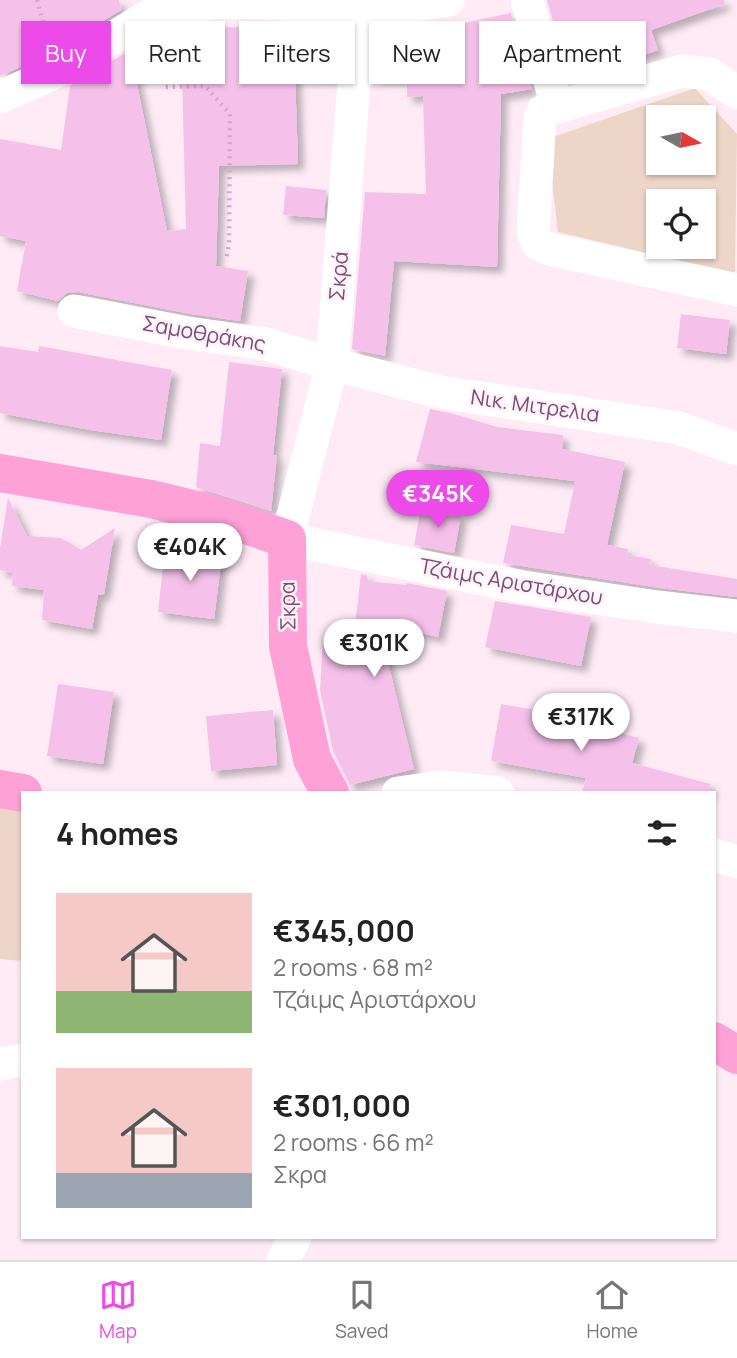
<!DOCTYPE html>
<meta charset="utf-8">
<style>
body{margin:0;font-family:Manrope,sans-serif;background:#f6f6f6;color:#222;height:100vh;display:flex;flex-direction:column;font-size:26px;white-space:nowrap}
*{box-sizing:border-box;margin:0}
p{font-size:23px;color:#767676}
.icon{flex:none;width:38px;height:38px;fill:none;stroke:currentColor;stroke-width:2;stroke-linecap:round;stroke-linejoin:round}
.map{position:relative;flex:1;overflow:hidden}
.details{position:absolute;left:21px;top:791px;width:695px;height:448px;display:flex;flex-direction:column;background:#fff;border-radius:0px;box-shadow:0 2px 5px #0004}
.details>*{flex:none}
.top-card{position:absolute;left:21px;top:21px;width:696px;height:63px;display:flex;gap:14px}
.needle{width:46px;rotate:99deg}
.tools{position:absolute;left:646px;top:105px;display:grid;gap:14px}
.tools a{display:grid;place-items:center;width:70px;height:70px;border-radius:0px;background:#fff;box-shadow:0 2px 5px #0004;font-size:35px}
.price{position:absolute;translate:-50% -60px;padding:0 16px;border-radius:24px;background:#fff;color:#222;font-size:23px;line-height:46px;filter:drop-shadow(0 2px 4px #0008)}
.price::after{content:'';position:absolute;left:50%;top:42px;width:21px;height:16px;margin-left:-10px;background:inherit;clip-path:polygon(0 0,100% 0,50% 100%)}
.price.current{background:#ed4be9;color:#fff}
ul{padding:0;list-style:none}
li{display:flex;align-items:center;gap:21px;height:175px;padding:0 35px}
li span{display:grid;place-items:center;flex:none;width:196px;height:140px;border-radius:0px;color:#555}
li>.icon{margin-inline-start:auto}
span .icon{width:84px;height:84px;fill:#fffc;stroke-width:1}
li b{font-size:30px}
h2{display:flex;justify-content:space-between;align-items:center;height:84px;padding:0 35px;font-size:30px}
.tag{padding:0 24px;border-radius:0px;background:#fff;box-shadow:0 2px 5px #0004;font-size:24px;line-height:63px}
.tag.current{background:#ed4be9;color:#fff}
.menu{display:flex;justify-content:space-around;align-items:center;height:98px;border-top:2px solid #e0e0e0;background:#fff;font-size:19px;color:#767676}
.menu a{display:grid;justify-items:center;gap:4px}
.menu .current{color:#ed4be9}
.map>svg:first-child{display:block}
</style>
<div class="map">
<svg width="737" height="1260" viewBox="0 0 737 1260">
<defs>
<filter id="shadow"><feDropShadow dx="6" dy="6" stdDeviation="3.5" flood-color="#0004"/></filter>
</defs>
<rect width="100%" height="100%" fill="#feebf6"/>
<!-- green -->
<g fill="#edd6c7" fill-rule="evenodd">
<path d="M695 88 737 134 735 274 558 232 547 139ZM658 117H704V163H658ZM658 201H704V247H658Z"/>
<polygon points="0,807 23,809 23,961 0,959"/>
</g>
<!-- building -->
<g fill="#f5c1ea" filter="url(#shadow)">
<polygon points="0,0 119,0 121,10 47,55 0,76"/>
<polygon points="547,0 724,0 725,4 651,30 658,50 618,64 617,59 569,76"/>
<polygon points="511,13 532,89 501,94 497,267 394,261 385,356 352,349 365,192 426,194 423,96 407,97 407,77 374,77 377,35 444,27"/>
<polygon points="279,23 339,25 335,76 295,74 298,164 219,166 216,266 248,271 240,321 191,314 78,292 67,293 58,301 17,291 26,241 0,236 0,139 61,150 70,86 130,50 167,231 186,229 181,35 205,34 204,28 279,26"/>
<polygon points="286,186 326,190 324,218 283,215"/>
<polygon points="681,314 730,320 726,354 677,348"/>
<polygon points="0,346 38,352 39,346 172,370 161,440 90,430 0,413"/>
<polygon points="229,362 282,369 273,455 277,455 271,511 196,487 200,443 220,446"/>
<polygon points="430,409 454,414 497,427 563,435 562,449 625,462 607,545 628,549 627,555 651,559 650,565 737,579 737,597 660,588 503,563 511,525 564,534 575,481 416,462"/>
<polygon points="8,498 27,536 61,538 81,550 115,528 104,594 98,595 92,629 42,620 44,590 12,586 13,573 0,570 0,548"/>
<polygon points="421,507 461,515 454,553 414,545"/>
<polygon points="165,548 222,555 214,619 158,612"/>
<polygon points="361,574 367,575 368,581 406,585 407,583 447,591 438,637 412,631 410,642 382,638 414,769 350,785 333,751 320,690 323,640 353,642"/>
<polygon points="495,601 591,617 581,666 485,647"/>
<polygon points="58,684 114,692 103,764 47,756"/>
<polygon points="501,704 597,721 596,727 639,738 632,763 710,784 709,793 582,793 586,778 491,761"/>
<polygon points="273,710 277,765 211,771 206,716"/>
</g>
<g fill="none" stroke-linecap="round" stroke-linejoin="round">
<!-- path -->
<g stroke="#dba3d0" stroke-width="4.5" stroke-dasharray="2 5" stroke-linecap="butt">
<polyline points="37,0 48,40"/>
<polyline points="160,47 164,87 205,86 230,114 229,243 226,261"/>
</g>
<!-- minor -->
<g stroke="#fff" stroke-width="33">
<polyline points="527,0 557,106"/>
<polyline points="360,7 332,364 287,539 523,587 657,607 737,616"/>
<polyline points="737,93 710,74 682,71 543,111 540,118 533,232 538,244 549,249 737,290"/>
<polyline points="0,97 56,72 157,11 225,2 360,7 425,4 448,0"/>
<polyline points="74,311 188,333 266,344 332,364 440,392 679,428 737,449"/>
<polyline points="398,793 442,787 498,793"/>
<polyline points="714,855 737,862"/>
<polyline points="0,1064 23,1060"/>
<polyline points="283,1260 295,1237"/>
</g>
<!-- major -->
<g stroke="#fea1d6" stroke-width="38">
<polyline points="0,473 151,499 213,514 287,539 288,646 312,759 330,793"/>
<polyline points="0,789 23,793"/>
<polyline points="714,1041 737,1055"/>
</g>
</g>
<g text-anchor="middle" stroke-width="5" stroke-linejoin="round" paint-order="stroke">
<!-- street labels -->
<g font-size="21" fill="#7c4b74" stroke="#fff3fa">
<text transform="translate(339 276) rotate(-85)" y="7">Σκρά</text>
<text transform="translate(204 334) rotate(10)" y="7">Σαμοθράκης</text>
<text transform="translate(535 406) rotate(8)" y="7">Νικ. Μιτρελια</text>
<text transform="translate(511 582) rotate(10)" y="7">Τζάιμς Αριστάρχου</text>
<text transform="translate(288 606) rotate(-91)" y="7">Σκρα</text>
</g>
</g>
</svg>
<div class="tools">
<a><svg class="needle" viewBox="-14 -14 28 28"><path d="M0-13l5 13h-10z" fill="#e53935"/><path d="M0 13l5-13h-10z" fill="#767676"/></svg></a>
<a><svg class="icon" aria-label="locate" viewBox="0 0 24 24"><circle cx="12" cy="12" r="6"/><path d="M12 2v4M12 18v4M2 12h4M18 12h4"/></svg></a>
</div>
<b class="price current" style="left:438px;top:530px">€345K</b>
<b class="price" style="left:190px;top:583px">€404K</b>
<b class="price" style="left:374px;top:679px">€301K</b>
<b class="price" style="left:581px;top:753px">€317K</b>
<div class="top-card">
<a class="tag current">Buy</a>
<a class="tag">Rent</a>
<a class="tag">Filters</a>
<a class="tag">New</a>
<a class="tag">Apartment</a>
</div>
<section class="details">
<h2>4 homes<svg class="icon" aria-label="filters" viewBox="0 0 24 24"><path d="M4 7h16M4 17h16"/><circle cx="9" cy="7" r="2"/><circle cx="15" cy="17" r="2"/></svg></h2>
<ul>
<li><span style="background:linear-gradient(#f6c9c9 70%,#8fb573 0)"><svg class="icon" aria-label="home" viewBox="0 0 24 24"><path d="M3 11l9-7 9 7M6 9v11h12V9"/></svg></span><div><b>€345,000</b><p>2 rooms · 68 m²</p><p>Τζάιμς Αριστάρχου</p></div></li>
<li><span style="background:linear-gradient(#f6c9c9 75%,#9aa5b1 0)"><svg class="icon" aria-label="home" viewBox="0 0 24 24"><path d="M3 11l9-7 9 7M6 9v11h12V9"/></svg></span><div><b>€301,000</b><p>2 rooms · 66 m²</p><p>Σκρα</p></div></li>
</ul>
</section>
</div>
<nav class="menu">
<a class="current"><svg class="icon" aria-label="map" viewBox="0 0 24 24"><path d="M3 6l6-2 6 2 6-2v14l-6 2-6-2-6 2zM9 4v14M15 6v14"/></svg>Map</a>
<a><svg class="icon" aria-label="saved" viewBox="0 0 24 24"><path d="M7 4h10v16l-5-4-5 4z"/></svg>Saved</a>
<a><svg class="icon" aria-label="home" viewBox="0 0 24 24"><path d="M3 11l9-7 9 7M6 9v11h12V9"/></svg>Home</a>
</nav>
